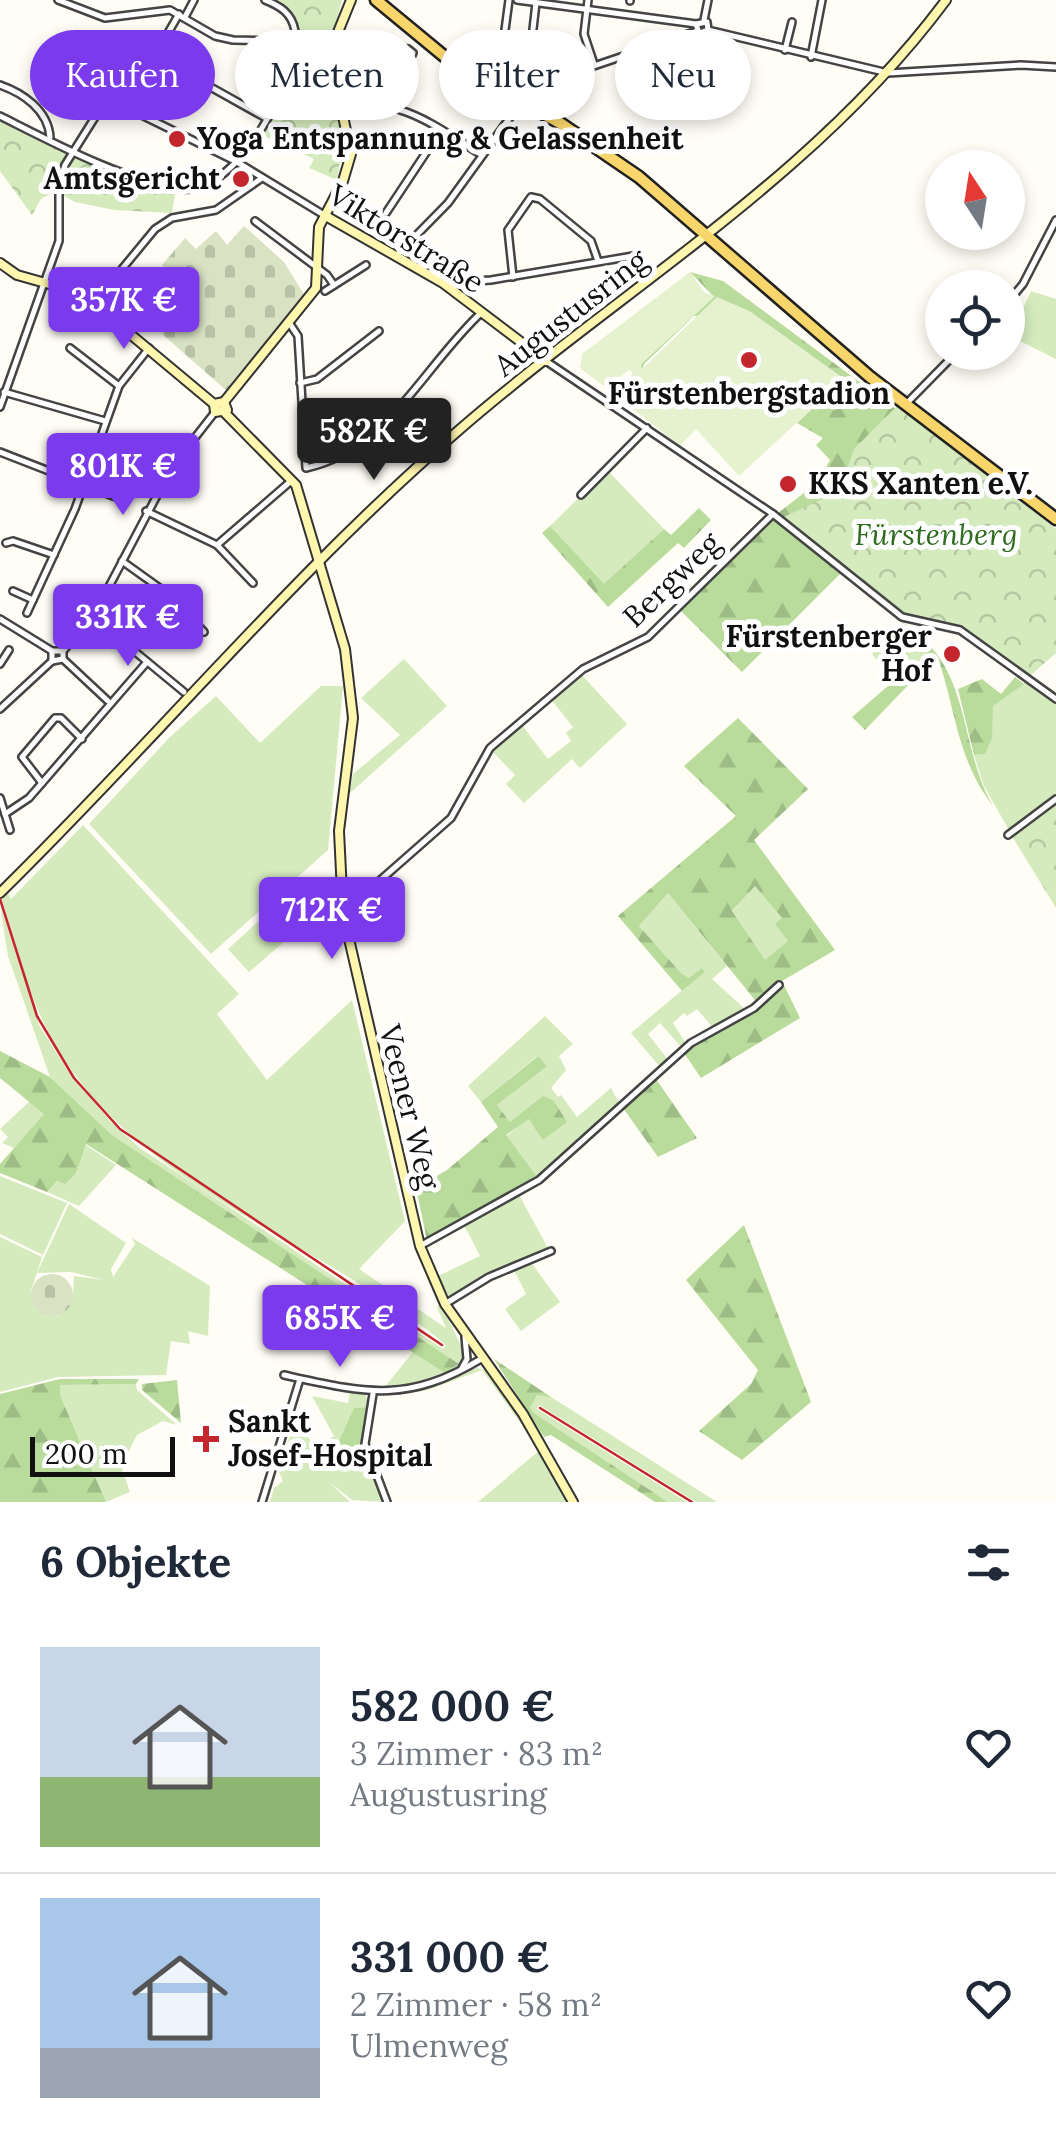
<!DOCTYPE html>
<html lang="de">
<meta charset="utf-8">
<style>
body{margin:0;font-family:Lora,serif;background:#f2f2f3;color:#1f2937;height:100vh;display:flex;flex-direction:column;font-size:38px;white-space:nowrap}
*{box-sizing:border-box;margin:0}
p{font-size:32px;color:#747a83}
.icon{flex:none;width:55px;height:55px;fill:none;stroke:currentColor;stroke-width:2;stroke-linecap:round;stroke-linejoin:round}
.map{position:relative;height:1502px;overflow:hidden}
.drawer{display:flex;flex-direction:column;background:#fff;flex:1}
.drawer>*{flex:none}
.guide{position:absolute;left:30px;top:30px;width:998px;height:90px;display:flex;gap:20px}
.needle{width:65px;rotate:348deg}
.controls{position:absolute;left:925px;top:150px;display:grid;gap:20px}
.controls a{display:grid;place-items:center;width:100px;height:100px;border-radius:50%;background:#fff;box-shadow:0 5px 15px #0003;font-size:50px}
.scale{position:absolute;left:30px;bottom:25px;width:145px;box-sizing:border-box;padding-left:10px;border:5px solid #111;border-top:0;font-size:28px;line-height:35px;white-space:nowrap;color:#111;-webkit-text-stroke:8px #fff;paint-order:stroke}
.price{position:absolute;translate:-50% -85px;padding:0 22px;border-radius:10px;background:#7c3aed;color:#fff;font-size:32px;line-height:65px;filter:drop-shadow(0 2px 5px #0008)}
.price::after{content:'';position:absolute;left:50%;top:60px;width:30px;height:22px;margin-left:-15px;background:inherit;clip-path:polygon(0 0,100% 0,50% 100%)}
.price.selected{background:#222;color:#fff}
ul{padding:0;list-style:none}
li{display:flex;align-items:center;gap:30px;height:250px;padding:0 40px}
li+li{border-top:2px solid #e0e1e3}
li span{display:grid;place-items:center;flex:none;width:280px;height:200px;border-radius:0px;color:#555}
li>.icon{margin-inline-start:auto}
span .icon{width:120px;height:120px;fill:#fffc;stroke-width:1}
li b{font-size:42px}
h2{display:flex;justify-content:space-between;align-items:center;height:120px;padding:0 40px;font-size:42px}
.tag{padding:0 35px;border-radius:45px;background:#fff;box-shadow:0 5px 15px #0003;font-size:35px;line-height:90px}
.tag.selected{background:#7c3aed;color:#fff}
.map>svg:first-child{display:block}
</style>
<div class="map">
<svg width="1056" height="1502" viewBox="0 0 1056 1502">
<defs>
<pattern id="forest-firs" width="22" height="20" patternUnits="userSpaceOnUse" patternTransform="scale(2.5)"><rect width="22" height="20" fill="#b9dc9c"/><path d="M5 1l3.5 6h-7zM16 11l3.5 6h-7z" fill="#9ebc85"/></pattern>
<pattern id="cemetery-stones" width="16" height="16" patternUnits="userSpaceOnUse" patternTransform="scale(2.5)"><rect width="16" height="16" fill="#d9e3c4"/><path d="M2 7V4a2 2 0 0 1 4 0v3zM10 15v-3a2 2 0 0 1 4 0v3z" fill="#b9c2a7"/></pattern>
<pattern id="park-crowns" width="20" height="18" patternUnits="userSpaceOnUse" patternTransform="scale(2.5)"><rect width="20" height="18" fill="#d5ebbd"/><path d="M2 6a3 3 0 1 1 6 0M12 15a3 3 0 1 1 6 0" fill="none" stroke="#b6c8a1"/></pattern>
</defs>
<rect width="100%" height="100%" fill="#fffdf5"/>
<!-- grass -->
<g fill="#d5ebbd">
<polygon points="1031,291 1056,299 1056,359 1010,336"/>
<polygon points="607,470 664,529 604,585 550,526"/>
<polygon points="903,622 932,648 894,680 872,654"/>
<polygon points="404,659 447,706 349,794 353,774 400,735 361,698"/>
<polygon points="580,673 627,724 580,768 572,759 524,803 506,784 515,775 491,750 521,724 548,759 571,741 566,733 573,727 550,698"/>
<polygon points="1027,681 1056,700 1056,798 1010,832 984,786 974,755 985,754 993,706"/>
<polygon points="321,686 343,686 328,850 211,954 89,824 170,737 216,696 260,743"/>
<path d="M83 825 239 994 217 1014 267 1080 352 1000 405 1221 359 1269 446 1328 437 1307 441 1304 465 1354 457 1372 405 1390 384 1388 413 1352 445 1373 459 1364 112 1135 50 1077 8 956 0 905 39 1025 68 1071 110 1121 140 1148 443 1349 446 1345C325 1243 138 1188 56 1046 29 1000 16 947 1 896L7 890 11 899Z"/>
<polygon points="755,885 782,918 789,941 765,961 732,912"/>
<polygon points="668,893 727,966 712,979 746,1010 714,1029 697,1009 687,1016 684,1013 673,1023 687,1045 683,1049 660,1023 648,1034 669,1061 661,1068 631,1033 704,972 689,978 681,973 639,926"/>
<polygon points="262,918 284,942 249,972 228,949"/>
<polygon points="545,1016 573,1044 559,1056 566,1070 551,1088 558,1097 561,1095 577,1117 611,1088 620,1105 538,1178 506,1136 529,1118 543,1139 566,1122 554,1101 510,1122 497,1105 546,1066 537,1056 481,1102 468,1086"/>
<polygon points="31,1100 45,1114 14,1148 2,1143 8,1137 0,1129"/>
<polygon points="84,1144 116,1165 79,1206 47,1192 57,1181 76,1173"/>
<polygon points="0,1176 67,1203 43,1255 0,1234"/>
<polygon points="518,1193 549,1250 498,1271 450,1300 438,1276 480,1256 464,1225"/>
<polygon points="69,1204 126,1243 111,1269 113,1277 135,1244 132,1238 210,1286 208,1336 188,1331 190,1344 171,1341 166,1375 58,1377 0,1392 0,1237 42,1257 31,1291 44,1315 58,1316 73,1294 74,1276 104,1280 71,1272 37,1273"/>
<polygon points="530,1261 560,1302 521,1331 505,1309 526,1294 513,1268"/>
<polygon points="477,1368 485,1370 523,1419 570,1502 478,1502 540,1450 482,1370 428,1390 380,1397 427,1388"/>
<polygon points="136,1384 137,1390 177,1425 163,1421 137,1435 121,1466 130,1492 106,1502 60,1395 60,1385"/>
<polygon points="350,1392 365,1395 369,1401 367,1407 354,1408 338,1448 351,1447 350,1466 367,1461 384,1502 352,1500 329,1482 350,1502 270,1502 274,1488 283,1481 279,1472 296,1415 312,1443 321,1445 334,1436 312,1396 348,1403"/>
<polygon points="543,1394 551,1397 717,1502 696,1502 539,1405 537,1409 687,1502 668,1502 534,1413 530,1408 537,1395"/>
</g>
<!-- forest -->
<g fill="url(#forest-firs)" fill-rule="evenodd">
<polygon points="690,272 723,281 946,446 1035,671 1028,675 1006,660 1013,639 925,590 938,623 911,617 846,568 742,672 680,610 769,520 818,482 830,460 816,445 823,438 797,423 844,379 749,311 694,316 644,364 642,371 641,364 714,297"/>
<polygon points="699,508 711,520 684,548 678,543 608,607 542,533 550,526 604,584 664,529 671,535"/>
<path d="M932 648C969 691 964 757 993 806 956 758 956 709 937 655L865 730 852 717Z"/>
<polygon points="1015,677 1024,684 993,706 992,738 985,754 974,755 958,689 982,679 1001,694"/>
<path d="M738 718 808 789 754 840 835 950 782 981 800 1018 701 1078 684 1053 759 1005 668 893 639 926 681 973 689 978 702 968 705 972 682 991 618 916 736 816 684 766ZM755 886 782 918 775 924 788 941 765 960 732 911Z"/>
<polygon points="0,1051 50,1077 112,1135 459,1364 445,1373 86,1144 76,1173 65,1184 57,1181 47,1192 0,1173 0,1164 44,1114 0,1078"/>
<polygon points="538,1056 547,1066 497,1105 510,1122 543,1096 554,1101 567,1122 543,1140 529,1119 506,1135 538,1178 427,1240 416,1188 447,1170 498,1127 481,1102"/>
<polygon points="656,1079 697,1138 658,1157 623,1108"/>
<polygon points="744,1225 811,1402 742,1460 699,1431 751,1384 758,1370 686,1280"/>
<polygon points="494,1359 551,1397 537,1395 530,1408 534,1413 668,1502 655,1502 551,1435 544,1437"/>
<polygon points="60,1379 139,1379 136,1384 60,1385 60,1395 106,1502 0,1502 0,1394"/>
<polygon points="177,1380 181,1423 142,1390 142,1384"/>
<polygon points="367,1407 361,1441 367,1461 350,1466 351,1448 336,1448 354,1408"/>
</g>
<!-- cemetery -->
<g fill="url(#cemetery-stones)">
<polygon points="244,226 284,262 305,296 227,391 162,334 174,319 140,288 151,280 158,287 164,281 159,275 165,269 162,265 185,238 196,249 216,231 227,245"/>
<circle cx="52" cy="1295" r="21"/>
</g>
<!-- park -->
<g fill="url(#park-crowns)">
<path d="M265 0H342L326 62 344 137 337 180 309 168 314 159 257 133C278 98 298 59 290 17Z"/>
<polygon points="0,117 78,155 176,189 172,213 114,210 75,202 55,191 41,199 32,215 0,171"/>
<polygon points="898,405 1056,529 1056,653 1031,675 963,628 909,615 784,517 839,491 854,449"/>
<polygon points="1056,801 1056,908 1010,833"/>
</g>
<!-- pitch -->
<polygon fill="#e6f2cf" points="690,272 705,293 715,296 641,364 641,370 717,297 749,311 844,379 739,476 696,429 680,446 619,398 633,372 629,370 606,388 580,368 582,354"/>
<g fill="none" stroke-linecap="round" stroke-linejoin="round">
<defs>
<g id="street">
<polyline points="58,0 105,18 170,10 215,36 233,40 334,42"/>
<polyline points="517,0 696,24"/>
<polyline points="588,0 584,34 594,64"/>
<polyline points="630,1 630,0"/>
<polyline points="185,17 194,0"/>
<polyline points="704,20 708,0"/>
<polyline points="533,29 536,3"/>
<polyline points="505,30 509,0"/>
<polyline points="708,30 707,22 696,24 699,33 708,30 888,73 1021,65 1056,67"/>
<polyline points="353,41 408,49 413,53 389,105"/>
<polyline points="785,50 792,22"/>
<polyline points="133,51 154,58"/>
<polyline points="155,56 266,118"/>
<polyline points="811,57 822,0"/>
<path d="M0 85C23 93 48 110 50 137"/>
<polyline points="532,87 697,31"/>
<polyline points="125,107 179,14"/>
<path d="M343 108C397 94 438 128 482 155"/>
<path d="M0 116C50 141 128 183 184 189 237 194 300 77 295 31 292 13 280 6 265 0"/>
<polyline points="386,213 441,130"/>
<polyline points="255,221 327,275 334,285"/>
<polyline points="396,256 448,203 511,116"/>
<polyline points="513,277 508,230 531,197 540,199 591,241 598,261"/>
<polyline points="446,283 491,280 639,255"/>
<polyline points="325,291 366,265"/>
<polyline points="1008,302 1023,284 1056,220"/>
<polyline points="94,303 155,229 172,218 216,210 262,178"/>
<path d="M290 324 298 336 306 468C387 451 426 363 482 312"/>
<polyline points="70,348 119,386"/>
<polyline points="546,361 773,514 902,617 960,630 1056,699"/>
<polyline points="300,383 317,379 379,331"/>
<polyline points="4,392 105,421"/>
<polyline points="906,404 957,352"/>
<polyline points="0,407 59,241 59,185 65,165 107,98 237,162 324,215"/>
<polyline points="0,452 126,501"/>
<polyline points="581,495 647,428"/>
<polyline points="146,511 217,545 253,583"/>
<polyline points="6,543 13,541 54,555"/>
<polyline points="217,545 291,481"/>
<polyline points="122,561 168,594 204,632"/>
<polyline points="13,591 33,600"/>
<polyline points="27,613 75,509 119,386 149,348"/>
<polyline points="93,617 184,692"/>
<polyline points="0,619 52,651"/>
<polyline points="63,651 52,651 52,661 63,659 63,651 93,617 172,467 215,412"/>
<polyline points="63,659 108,701"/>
<polyline points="0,664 9,650"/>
<polyline points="0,709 52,661"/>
<polyline points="42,783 22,757 55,718 61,718 82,739"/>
<polyline points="0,798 10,830"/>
<polyline points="5,814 29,798 147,662"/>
<polyline points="1008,835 1056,799"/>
<polyline points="343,913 451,818 490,748 583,669 648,637 773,514"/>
<polyline points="420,1246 539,1180 691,1043 754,1008 779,985"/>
<polyline points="445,1304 489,1277 551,1251"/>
<polyline points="462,1368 467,1359 465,1337"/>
<path d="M284 1375C366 1393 406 1404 481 1359"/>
<polyline points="373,1394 365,1444 387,1502"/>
<polyline points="262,1502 300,1379"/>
</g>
<g id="secondary">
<polyline points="324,215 443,283 546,361"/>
<polyline points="0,263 17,275 81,293 214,404 215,412 227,410 224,402 214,404"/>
<polyline points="224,402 316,288 319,227 343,181 351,154 332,64 334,42 351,0"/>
<polyline points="225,413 296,485 345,649 353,718 339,831 343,913 420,1246 445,1304 523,1414 573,1502"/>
<path d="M0 893C155 741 294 572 459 430 624 287 814 178 946 0"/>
</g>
<polyline id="primary" points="376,0 456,66 560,123 639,177 870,377 1056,519"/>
</defs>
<!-- street casing -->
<use href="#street" stroke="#444" stroke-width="10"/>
<!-- secondary casing -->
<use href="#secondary" stroke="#333" stroke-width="12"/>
<!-- primary casing -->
<use href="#primary" stroke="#222" stroke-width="15"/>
<!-- street -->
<use href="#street" stroke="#fff" stroke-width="5"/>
<!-- secondary -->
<use href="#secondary" stroke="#fff6b0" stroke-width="8"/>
<!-- primary -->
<use href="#primary" stroke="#f9d66b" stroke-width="10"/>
<!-- rail -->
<g stroke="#c4262e" stroke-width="2.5">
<polyline points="0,899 37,1016 74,1078 120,1129 442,1345"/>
<polyline points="540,1408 692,1502"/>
</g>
</g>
<!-- markers -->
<g fill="#c4262e" stroke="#fff" stroke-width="4">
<circle cx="177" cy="139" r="10"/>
<circle cx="241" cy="179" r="10"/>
<circle cx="749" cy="360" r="10"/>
<circle cx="788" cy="484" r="10"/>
<circle cx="952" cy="654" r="10"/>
<path d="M201 1424h10v10h10v10h-10v10h-10v-10h-10v-10h10z"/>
</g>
<g text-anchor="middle" stroke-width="10" stroke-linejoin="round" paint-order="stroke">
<!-- poi labels -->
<g font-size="30" font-weight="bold" fill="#111" stroke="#fff" text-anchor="start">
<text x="197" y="149">Yoga Entspannung &amp; Gelassenheit</text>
<text x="221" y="189" text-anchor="end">Amtsgericht</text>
<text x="749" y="404" text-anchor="middle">Fürstenbergstadion</text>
<text x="808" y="494">KKS Xanten e.V.</text>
<text x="932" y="647" text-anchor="end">Fürstenberger<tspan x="932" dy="34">Hof</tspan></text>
<text x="228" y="1432">Sankt<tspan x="228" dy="34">Josef-Hospital</tspan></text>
</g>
<!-- street labels -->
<g font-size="30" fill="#111" stroke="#fff">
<text transform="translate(406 239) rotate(32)" y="10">Viktorstraße</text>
<text transform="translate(571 313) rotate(-38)" y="10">Augustusring</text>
<text transform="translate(672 580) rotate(-44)" y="10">Bergweg</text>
<text transform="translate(409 1107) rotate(76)" y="10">Veener Weg</text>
</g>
<!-- park labels -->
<g font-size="30" font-style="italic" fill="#2f6b1f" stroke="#fff">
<text x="936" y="545">Fürstenberg</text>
</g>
</g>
</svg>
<div class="controls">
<a><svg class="needle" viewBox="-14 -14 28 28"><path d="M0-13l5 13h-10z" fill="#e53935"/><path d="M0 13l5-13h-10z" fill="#747a83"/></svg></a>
<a><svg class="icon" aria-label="locate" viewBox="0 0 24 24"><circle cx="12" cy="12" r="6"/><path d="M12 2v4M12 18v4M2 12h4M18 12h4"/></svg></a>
</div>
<div class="scale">200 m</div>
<b class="price" style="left:124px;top:352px">357K €</b>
<b class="price selected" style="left:374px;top:483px">582K €</b>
<b class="price" style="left:123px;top:518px">801K €</b>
<b class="price" style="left:128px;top:669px">331K €</b>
<b class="price" style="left:332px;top:962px">712K €</b>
<b class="price" style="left:340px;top:1370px">685K €</b>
<div class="guide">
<a class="tag selected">Kaufen</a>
<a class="tag">Mieten</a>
<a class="tag">Filter</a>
<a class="tag">Neu</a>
</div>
</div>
<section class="drawer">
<h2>6 Objekte<svg class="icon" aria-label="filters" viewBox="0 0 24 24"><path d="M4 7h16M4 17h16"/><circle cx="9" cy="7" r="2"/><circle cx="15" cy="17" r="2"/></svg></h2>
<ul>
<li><span style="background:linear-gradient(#c9d6e8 65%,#8fb573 0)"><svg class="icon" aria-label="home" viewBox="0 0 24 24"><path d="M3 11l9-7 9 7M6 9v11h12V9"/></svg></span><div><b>582 000 €</b><p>3 Zimmer · 83 m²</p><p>Augustusring</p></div><svg class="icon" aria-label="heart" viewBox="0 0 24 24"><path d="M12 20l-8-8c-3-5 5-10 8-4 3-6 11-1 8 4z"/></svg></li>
<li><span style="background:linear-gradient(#a9c7e8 75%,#9aa5b1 0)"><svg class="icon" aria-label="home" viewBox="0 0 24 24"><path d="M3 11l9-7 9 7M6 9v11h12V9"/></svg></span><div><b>331 000 €</b><p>2 Zimmer · 58 m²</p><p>Ulmenweg</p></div><svg class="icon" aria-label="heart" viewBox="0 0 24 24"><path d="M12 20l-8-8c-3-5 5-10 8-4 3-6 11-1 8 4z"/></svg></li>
</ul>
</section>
